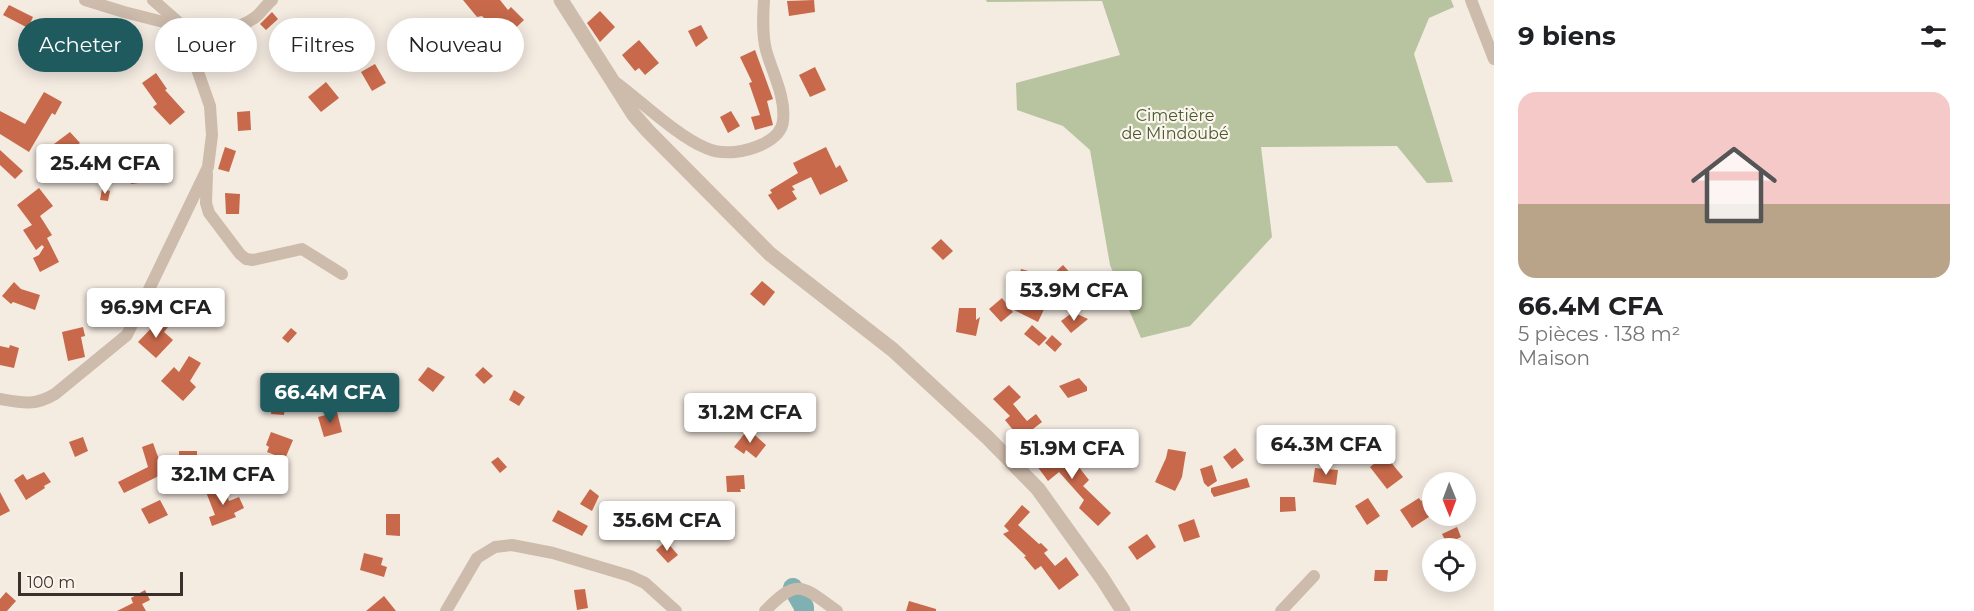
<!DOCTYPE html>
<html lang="fr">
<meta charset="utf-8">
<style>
body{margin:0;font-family:Montserrat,sans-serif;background:#f2f2f2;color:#202124;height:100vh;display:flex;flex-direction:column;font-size:22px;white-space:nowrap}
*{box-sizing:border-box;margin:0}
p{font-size:20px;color:#757577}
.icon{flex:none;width:33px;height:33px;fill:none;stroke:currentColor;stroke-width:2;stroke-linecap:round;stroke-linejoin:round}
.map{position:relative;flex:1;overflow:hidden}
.panel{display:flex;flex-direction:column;background:#fff;width:480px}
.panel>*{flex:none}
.hud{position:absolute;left:18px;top:18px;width:570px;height:54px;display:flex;gap:12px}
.needle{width:39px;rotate:179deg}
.fabs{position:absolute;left:1422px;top:472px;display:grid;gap:12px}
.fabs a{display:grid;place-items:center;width:54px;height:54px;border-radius:50%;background:#fff;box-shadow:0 3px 15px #0003;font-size:30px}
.scale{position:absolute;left:18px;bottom:15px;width:165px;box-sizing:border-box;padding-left:6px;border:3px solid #3b302b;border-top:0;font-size:16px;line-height:21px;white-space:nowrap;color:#3b302b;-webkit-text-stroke:4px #fbf5ee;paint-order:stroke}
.price{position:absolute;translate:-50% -51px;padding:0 14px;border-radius:6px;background:#fff;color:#222;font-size:20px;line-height:39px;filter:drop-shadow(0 2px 3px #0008)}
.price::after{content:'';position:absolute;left:50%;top:36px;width:18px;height:14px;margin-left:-9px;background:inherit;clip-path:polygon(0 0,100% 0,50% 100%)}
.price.selected{background:#1f5a5e;color:#fff}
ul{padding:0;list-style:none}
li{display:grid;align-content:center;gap:12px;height:318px;padding:0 24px}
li+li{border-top:2px solid #e0e0e0}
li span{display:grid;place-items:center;height:186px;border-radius:18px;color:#555}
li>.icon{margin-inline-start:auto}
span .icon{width:108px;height:108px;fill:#fffc;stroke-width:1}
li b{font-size:26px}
h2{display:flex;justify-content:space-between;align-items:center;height:72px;padding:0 24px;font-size:26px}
.chip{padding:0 21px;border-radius:27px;background:#fff;box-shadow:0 3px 15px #0003;font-size:21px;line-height:54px}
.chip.selected{background:#1f5a5e;color:#fff}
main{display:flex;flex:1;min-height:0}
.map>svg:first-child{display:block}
</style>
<main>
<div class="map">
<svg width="1494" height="611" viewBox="0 0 1494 611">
<rect width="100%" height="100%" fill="#f4ebe1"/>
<!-- green -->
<polygon fill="#b8c4a0" points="986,0 1451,0 1454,7 1429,18 1414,54 1453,182 1427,183 1397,146 1261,147 1272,237 1190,326 1141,338 1110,265 1090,150 1063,126 1017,110 1016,83 1120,55 1102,1 987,2"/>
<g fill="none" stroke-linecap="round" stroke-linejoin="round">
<!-- river -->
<polyline stroke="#7fb0b2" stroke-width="20" points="793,588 804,607 804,611"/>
</g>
<!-- building -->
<g fill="#c8694b">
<polygon points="463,0 500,0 508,10 511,7 524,20 504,39 482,16 477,17"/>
<polygon points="814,0 815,12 789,16 787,1"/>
<polygon points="9,5 33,17 28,28 3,15"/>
<polygon points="600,11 615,27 600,42 587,23"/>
<polygon points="272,12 278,19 266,30 260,24"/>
<polygon points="89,25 100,31 99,34 116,42 108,56 80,42"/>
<polygon points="701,25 708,38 696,47 688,31"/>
<polygon points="639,40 659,63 645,75 639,68 635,71 622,55"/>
<polygon points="755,50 773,99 767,101 773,125 755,130 751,117 760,115 749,83 752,82 740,57"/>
<polygon points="375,64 386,83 372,91 361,72"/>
<polygon points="815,67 826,90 810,97 799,75"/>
<polygon points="156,73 167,89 165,90 185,112 170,125 153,107 157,104 142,83"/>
<polygon points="326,82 339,98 321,112 308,97"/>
<polygon points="44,92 62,102 55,115 52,113 29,152 0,134 0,111 25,124"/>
<polygon points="250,111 251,130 238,131 237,112"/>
<polygon points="731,111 740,126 728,133 720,117"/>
<polygon points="70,132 80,143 60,159 50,147"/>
<polygon points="225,147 236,151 229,172 218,169"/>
<polygon points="826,147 836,168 840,165 848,181 820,195 811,177 792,186 795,190 792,191 797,199 778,210 768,195 772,193 770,190 798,173 793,163"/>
<polygon points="0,150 23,171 15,179 0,165"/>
<polygon points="139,153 146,182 131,184 126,155"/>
<polygon points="39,188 53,206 40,216 52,235 47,238 59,262 40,272 33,258 39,255 44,247 42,245 36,250 23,230 32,225 17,205"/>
<polygon points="102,189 110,191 108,201 100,200"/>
<polygon points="225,193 240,194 239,214 226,214"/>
<polygon points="941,239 953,251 943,260 931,248"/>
<polygon points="1063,265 1073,276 1060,289 1049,278"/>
<polygon points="1021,269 1039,274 1034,292 1049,299 1038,322 1012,309"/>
<polygon points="762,281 775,292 764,306 750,294"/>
<polygon points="14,282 21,289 40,295 35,310 13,302 11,304 2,296"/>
<polygon points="1002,298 1013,312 1001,322 989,309"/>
<polygon points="959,308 976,308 976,320 980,317 976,336 956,332"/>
<polygon points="1073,312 1088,319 1071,333 1061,321"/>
<polygon points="159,320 168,327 164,332 173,340 156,358 138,342"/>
<polygon points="1032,325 1047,338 1039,346 1024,334"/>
<polygon points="83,327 85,336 81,337 85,357 68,361 62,332"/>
<polygon points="291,328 297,333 288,343 282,338"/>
<polygon points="1052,335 1062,344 1055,352 1045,343"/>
<polygon points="10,345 19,348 14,368 0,365 0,346 9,348"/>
<polygon points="189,356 201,363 190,381 196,387 183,401 161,381 174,367 179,372"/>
<polygon points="428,367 445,377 433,392 418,380"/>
<polygon points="483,367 493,376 484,384 475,375"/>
<polygon points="1079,378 1087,387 1087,391 1068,398 1059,386"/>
<polygon points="1009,385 1021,397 1013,404 1027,421 1036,414 1042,422 1033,429 1038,435 1025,445 1005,420 1010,416 993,399"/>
<polygon points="514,390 525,397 519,406 509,400"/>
<polygon points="273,396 286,397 284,415 271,414"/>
<polygon points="337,412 342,432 324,437 318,417"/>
<polygon points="748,429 766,445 756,458 746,450 744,454 734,447"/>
<polygon points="271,432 293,440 285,459 267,452 269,447 266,445"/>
<polygon points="83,437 88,451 75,457 69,442"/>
<polygon points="1059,442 1089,480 1083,486 1111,513 1098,526 1079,508 1084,500 1059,472 1048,481 1034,462"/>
<polygon points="153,443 161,465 159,465 163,474 124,493 118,482 148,467 142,447"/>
<polygon points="1235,448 1244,460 1232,469 1223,457"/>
<polygon points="1168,449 1186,452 1182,477 1175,491 1155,482 1166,458"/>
<polygon points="179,451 197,451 197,468 202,467 205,478 190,481 185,465 179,465"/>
<polygon points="1385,455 1403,477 1387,489 1370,467"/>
<polygon points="498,457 507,467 500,473 491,462"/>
<polygon points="1212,465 1217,481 1208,487 1204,483 1200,469"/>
<polygon points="1315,468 1338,470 1336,485 1313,482"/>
<polygon points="44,472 51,482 44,486 45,488 26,500 14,480 23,474 27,480"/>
<polygon points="744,475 745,489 740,489 741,492 727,492 726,476"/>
<polygon points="1247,478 1250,487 1214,497 1211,492 1211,488"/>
<polygon points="224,486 229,501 239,497 244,508 234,513 236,517 212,526 209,517 215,515 206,492"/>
<polygon points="590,489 599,496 592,511 580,504"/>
<polygon points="0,492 10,511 0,516"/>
<polygon points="1432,494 1432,515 1412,528 1400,510 1419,498 1421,501"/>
<polygon points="1280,497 1295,497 1296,511 1280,512"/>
<polygon points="1368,498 1380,516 1367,525 1355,506"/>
<polygon points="160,500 168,515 149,524 141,509"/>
<polygon points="1022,505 1030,512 1018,525 1039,544 1041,543 1048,550 1044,553 1055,566 1066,557 1079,575 1059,590 1041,566 1035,570 1024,557 1026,556 1003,534 1009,531 1004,526"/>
<polygon points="558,510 588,526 582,536 552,521"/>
<polygon points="386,514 400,514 400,536 386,535"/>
<polygon points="1194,519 1200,537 1184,542 1178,525"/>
<polygon points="1457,527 1461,537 1447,544 1442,534"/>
<polygon points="1147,534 1156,547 1137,560 1128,547"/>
<polygon points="666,541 678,555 668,563 656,550"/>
<polygon points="364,553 383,558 381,565 387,567 384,577 360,570"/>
<polygon points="1375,570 1388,570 1387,581 1374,581"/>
<polygon points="585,589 588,608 577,610 574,590"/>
<polygon points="145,590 150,600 142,604 146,611 117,611 133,603 131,598"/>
<polygon points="6,592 16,601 7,611 0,611 0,599"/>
<polygon points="384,596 396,611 366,611"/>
<polygon points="909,601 936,609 936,611 906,611"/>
</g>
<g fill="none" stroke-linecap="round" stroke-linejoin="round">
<!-- minor -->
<g stroke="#cdbbac" stroke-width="12">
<path d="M85 0 124 12 207 33C223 31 246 26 258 15 263 10 267 4 272 0"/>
<polyline points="1471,0 1494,59"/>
<path d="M614 81C640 100 677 136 706 148 724 156 746 152 763 144 773 139 782 132 783 121 786 97 772 72 766 50 762 34 763 16 764 0"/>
<polyline points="207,174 206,203 209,213 240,254 246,259 253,260 302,249 342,274"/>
<path d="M0 399C23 403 35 406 55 394L127 335 208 167 212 135 210 106 198 72 185 28 153 0"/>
<polyline points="446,611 477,558 495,547 512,545 553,553 630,576 645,583 676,611"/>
<path d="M765 611C798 577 802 586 837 611"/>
<polyline points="1281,611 1314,576"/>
</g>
<!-- tertiary -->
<polyline stroke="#cdbbac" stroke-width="15" points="561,0 634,115 648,131 770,254 893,350 988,438 1038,489 1102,578 1123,611"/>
</g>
<g text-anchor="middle" stroke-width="4.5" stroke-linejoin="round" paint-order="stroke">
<!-- park labels -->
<g font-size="16" fill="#4a5a2e" stroke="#fbf5ee">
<text x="1175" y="121">Cimetière<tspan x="1175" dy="18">de Mindoubé</tspan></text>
</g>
</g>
</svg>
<div class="fabs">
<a><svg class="needle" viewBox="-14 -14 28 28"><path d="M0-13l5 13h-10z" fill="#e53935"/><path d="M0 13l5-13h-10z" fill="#757577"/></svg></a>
<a><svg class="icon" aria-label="locate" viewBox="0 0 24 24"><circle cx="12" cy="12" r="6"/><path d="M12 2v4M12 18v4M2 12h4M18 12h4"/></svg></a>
</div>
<div class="scale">100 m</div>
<b class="price" style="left:105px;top:195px">25.4M CFA</b>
<b class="price" style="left:1074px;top:322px">53.9M CFA</b>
<b class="price" style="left:156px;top:339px">96.9M CFA</b>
<b class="price selected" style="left:330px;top:424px">66.4M CFA</b>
<b class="price" style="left:750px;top:444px">31.2M CFA</b>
<b class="price" style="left:1326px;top:476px">64.3M CFA</b>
<b class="price" style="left:1072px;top:480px">51.9M CFA</b>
<b class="price" style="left:223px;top:506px">32.1M CFA</b>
<b class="price" style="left:667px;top:552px">35.6M CFA</b>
<div class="hud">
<a class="chip selected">Acheter</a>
<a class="chip">Louer</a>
<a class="chip">Filtres</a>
<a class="chip">Nouveau</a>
</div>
</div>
<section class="panel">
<h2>9 biens<svg class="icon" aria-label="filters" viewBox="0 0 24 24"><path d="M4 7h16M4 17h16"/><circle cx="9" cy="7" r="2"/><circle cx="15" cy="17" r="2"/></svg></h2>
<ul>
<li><span style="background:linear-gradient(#f6c9c9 60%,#b9a48a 0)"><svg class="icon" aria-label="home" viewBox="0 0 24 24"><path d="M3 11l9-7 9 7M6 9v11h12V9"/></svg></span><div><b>66.4M CFA</b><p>5 pièces · 138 m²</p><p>Maison</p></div></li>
</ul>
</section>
</main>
